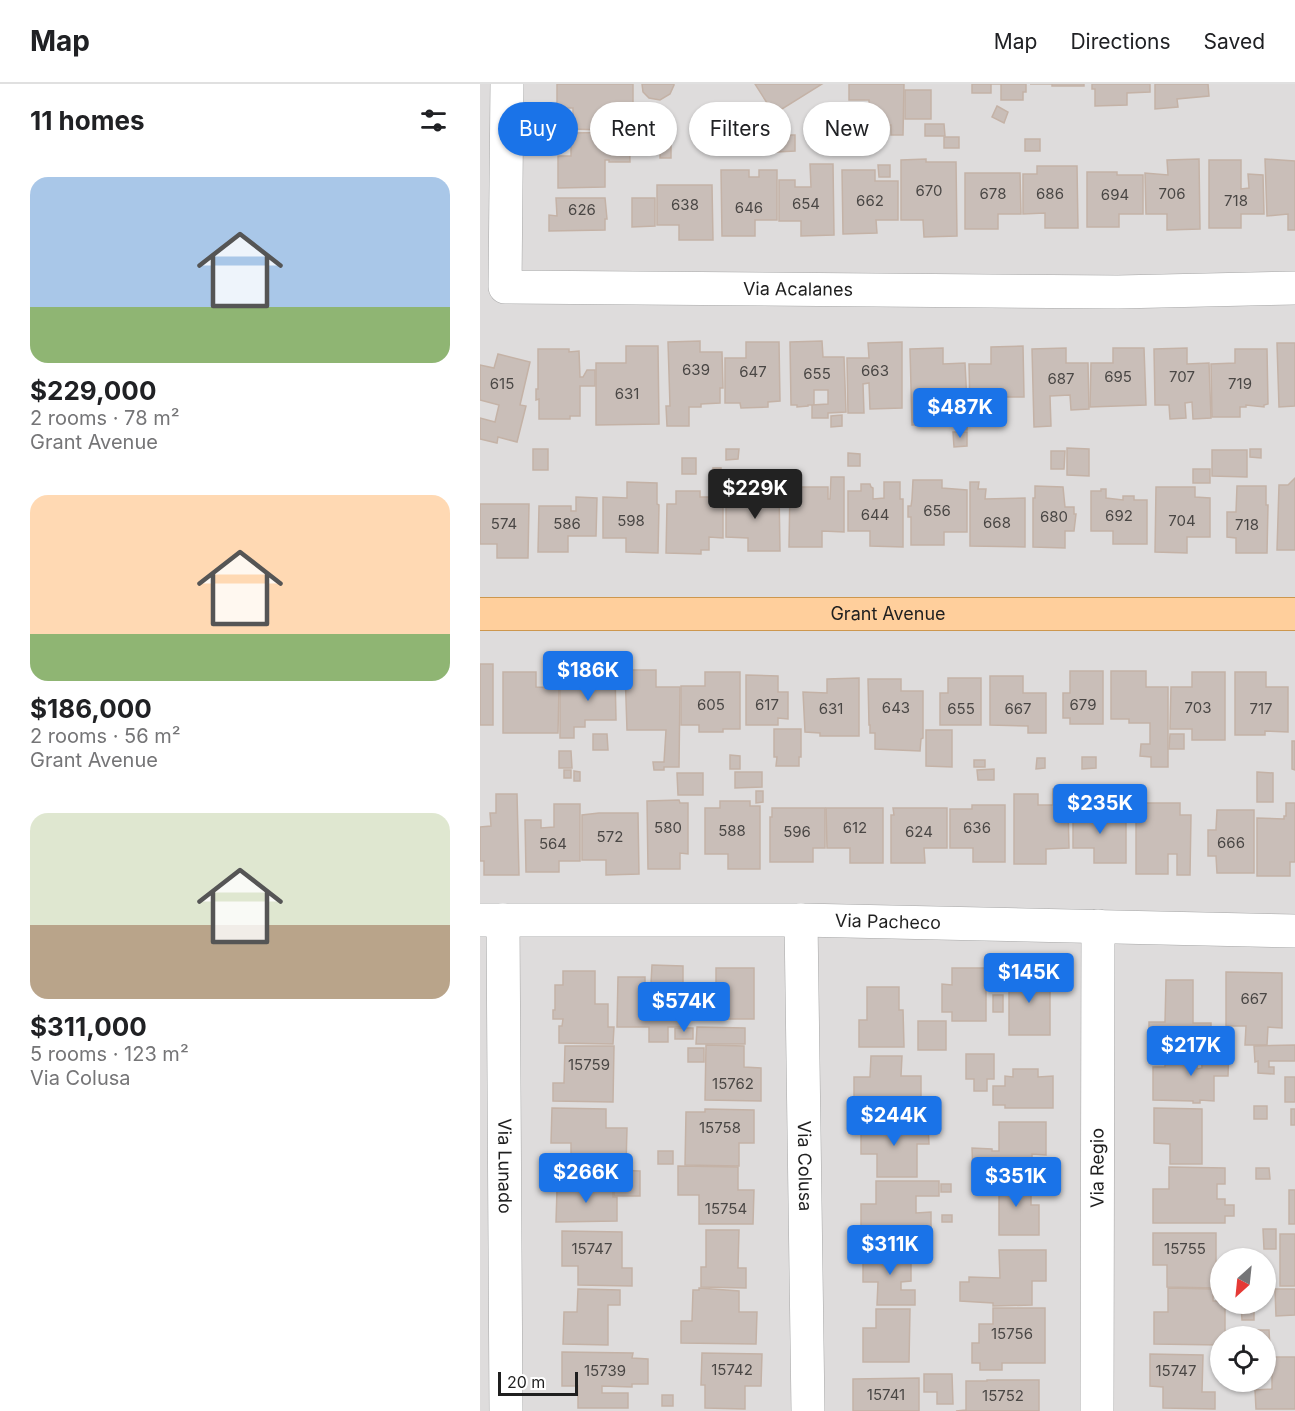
<!DOCTYPE html>
<meta charset="utf-8">
<style>
body{margin:0;font-family:Inter,sans-serif;background:#f2f2f2;color:#202124;height:100vh;display:flex;flex-direction:column;font-size:22px;white-space:nowrap}
*{box-sizing:border-box;margin:0}
p{font-size:20px;color:#757577}
.icon{flex:none;width:33px;height:33px;fill:none;stroke:currentColor;stroke-width:2;stroke-linecap:round;stroke-linejoin:round}
.map{position:relative;flex:1;overflow:hidden}
.sheet{display:flex;flex-direction:column;background:#fff;width:480px}
.sheet>*{flex:none}
.top-card{position:absolute;left:18px;top:18px;width:570px;height:54px;display:flex;gap:12px}
.needle{width:39px;rotate:207deg}
.controls{position:absolute;left:730px;top:1164px;display:grid;gap:12px}
.controls a{display:grid;place-items:center;width:66px;height:66px;border-radius:50%;background:#fff;box-shadow:0 2px 4px #0004;font-size:30px}
.scale{position:absolute;left:18px;bottom:15px;width:80px;box-sizing:border-box;padding-left:6px;border:3px solid #1f1f1f;border-top:0;font-size:16px;line-height:21px;white-space:nowrap;color:#1f1f1f;-webkit-text-stroke:4px #fff;paint-order:stroke}
.price{position:absolute;translate:-50% -51px;padding:0 14px;border-radius:6px;background:#1a73e8;color:#fff;font-size:20px;line-height:39px;filter:drop-shadow(0 2px 3px #0008)}
.price::after{content:'';position:absolute;left:50%;top:36px;width:18px;height:14px;margin-left:-9px;background:inherit;clip-path:polygon(0 0,100% 0,50% 100%)}
.price.active{background:#222;color:#fff}
ul{padding:0;list-style:none}
li{display:grid;align-content:center;gap:12px;height:318px;padding:0 30px}
li span{display:grid;place-items:center;height:186px;border-radius:18px;color:#555}
li>.icon{margin-inline-start:auto}
span .icon{width:108px;height:108px;fill:#fffc;stroke-width:1}
li b{font-size:26px}
h2{display:flex;justify-content:space-between;align-items:center;height:72px;padding:0 30px;font-size:26px}
.chip{padding:0 21px;border-radius:27px;background:#fff;box-shadow:0 2px 4px #0004;font-size:21px;line-height:54px}
.chip.active{background:#1a73e8;color:#fff}
header{display:flex;align-items:center;gap:36px;box-sizing:border-box;height:84px;padding:0 30px;background:#fff;border-bottom:2px solid #e0e0e0}
header strong{font-size:28px}
nav{display:flex;gap:33px;margin-inline-start:auto;font-size:21px}
main{display:flex;flex:1;min-height:0}
.map>svg:first-child{display:block}
</style>
<header>
<strong>Map</strong>
<nav><a>Map</a><a>Directions</a><a>Saved</a></nav>
</header>
<main>
<section class="sheet">
<h2>11 homes<svg class="icon" aria-label="filters" viewBox="0 0 24 24"><path d="M4 7h16M4 17h16"/><circle cx="9" cy="7" r="2"/><circle cx="15" cy="17" r="2"/></svg></h2>
<ul>
<li><span style="background:linear-gradient(#a9c7e8 70%,#8fb573 0)"><svg class="icon" aria-label="home" viewBox="0 0 24 24"><path d="M3 11l9-7 9 7M6 9v11h12V9"/></svg></span><div><b>$229,000</b><p>2 rooms · 78 m²</p><p>Grant Avenue</p></div></li>
<li><span style="background:linear-gradient(#ffd9b3 75%,#8fb573 0)"><svg class="icon" aria-label="home" viewBox="0 0 24 24"><path d="M3 11l9-7 9 7M6 9v11h12V9"/></svg></span><div><b>$186,000</b><p>2 rooms · 56 m²</p><p>Grant Avenue</p></div></li>
<li><span style="background:linear-gradient(#dfe7d0 60%,#b9a48a 0)"><svg class="icon" aria-label="home" viewBox="0 0 24 24"><path d="M3 11l9-7 9 7M6 9v11h12V9"/></svg></span><div><b>$311,000</b><p>5 rooms · 123 m²</p><p>Via Colusa</p></div></li>
</ul>
</section>
<div class="map">
<svg width="815" height="1327" viewBox="0 0 815 1327">
<rect width="100%" height="100%" fill="#f1ece5"/>
<!-- residential -->
<path fill="#dedcdc" fill-rule="evenodd" d="M0 0H815V1327H0ZM741 1174H786V1220H741ZM741 1252H786V1298H741Z"/>
<!-- building -->
<g fill="#c9beb8" stroke="#c4b2a6" stroke-width="1.5">
<polygon points="77,0 153,0 153,47 93,45 93,24 77,24"/>
<polygon points="162,0 194,0 194,1 190,10 180,16 169,14 163,8"/>
<polygon points="275,0 342,0 294,30"/>
<polygon points="369,0 424,0 423,51 411,51 411,41 389,41 389,16 369,16"/>
<polygon points="492,0 546,0 546,8 543,8 543,16 521,16 521,0 511,0 511,9 492,9"/>
<polygon points="550,0 604,0 604,2 572,2 572,0"/>
<polygon points="612,0 670,0 670,8 647,9 647,21 615,22 615,5 612,5"/>
<polygon points="675,0 728,0 729,12 697,15 698,23 675,25"/>
<rect x="425" y="6" width="26" height="29"/>
<polygon points="226,22 236,22 236,35 225,35"/>
<polygon points="517,22 528,28 524,39 512,33"/>
<polygon points="445,40 464,40 465,52 445,52"/>
<polygon points="149,48 150,78 129,78 129,76 125,76 125,103 78,104 78,72 91,72 91,49"/>
<rect x="180" y="50" width="11" height="24"/>
<polygon points="297,51 315,51 315,67 297,68"/>
<rect x="464" y="53" width="15" height="11"/>
<rect x="545" y="55" width="15" height="12"/>
<polygon points="446,75 446,78 476,78 477,152 444,153 443,136 421,136 421,76"/>
<polygon points="719,75 720,145 687,146 687,130 666,130 665,89 688,91 687,76"/>
<polygon points="785,75 815,77 815,146 808,146 808,130 787,132"/>
<polygon points="729,76 761,76 761,105 769,104 768,90 783,91 784,130 761,130 761,144 729,144"/>
<polygon points="330,80 353,80 354,151 321,152 321,137 299,137 299,96 315,96 315,103 331,103"/>
<polygon points="398,81 410,81 410,93 399,93"/>
<polygon points="557,82 597,82 598,144 565,144 565,129 543,130 543,90 557,90"/>
<polygon points="241,86 269,86 269,93 279,93 279,86 297,86 297,136 275,136 275,152 242,152"/>
<polygon points="362,86 395,86 395,97 418,97 418,136 396,136 397,149 363,150"/>
<polygon points="607,88 637,88 637,91 663,91 663,130 639,130 639,143 607,143"/>
<polygon points="485,89 540,89 541,130 518,130 518,145 485,145"/>
<polygon points="177,101 232,101 233,156 199,156 199,141 177,141"/>
<polygon points="76,114 125,114 127,135 125,135 125,146 69,147 69,131 77,132"/>
<polygon points="152,114 175,114 175,142 152,143"/>
<polygon points="220,257 220,268 242,268 243,304 240,304 240,319 221,320 221,323 209,323 209,342 187,342 186,322 190,322 188,258"/>
<polygon points="342,257 343,273 364,273 366,328 348,329 348,334 332,334 332,321 348,320 348,306 334,306 334,321 328,321 328,322 317,323 317,321 311,321 310,258"/>
<polygon points="266,258 299,258 300,317 288,318 288,323 261,324 260,319 245,319 245,274 266,274"/>
<polygon points="422,258 422,324 390,325 389,299 383,300 384,329 368,329 367,274 389,274 388,259"/>
<polygon points="797,259 815,259 815,322 799,323"/>
<polygon points="146,262 178,262 179,340 116,341 116,279 146,279"/>
<polygon points="543,262 544,313 514,313 514,318 495,320 496,327 490,327 489,280 511,280 511,263"/>
<polygon points="463,264 463,280 485,279 487,319 472,320 472,317 463,317 464,340 432,341 430,265"/>
<polygon points="586,264 586,279 608,279 609,325 591,326 590,311 570,312 571,342 554,343 552,265"/>
<polygon points="633,264 664,264 666,321 610,323 611,279 633,279"/>
<polygon points="707,264 707,280 729,279 731,334 713,335 712,318 705,319 706,334 690,335 689,321 675,321 674,265"/>
<polygon points="58,265 89,265 89,268 99,267 100,293 103,293 107,286 115,286 115,302 100,302 100,332 90,332 90,335 59,335 59,315 56,316 56,305 58,305"/>
<polygon points="755,265 787,265 788,320 784,321 784,323 766,321 766,323 760,323 760,333 732,333 731,280 755,279"/>
<polygon points="18,270 50,278 40,321 46,322 37,358 18,353 17,359 0,355 0,334 15,338 19,321 0,316 0,281 14,284"/>
<polygon points="476,322 487,322 487,346 477,346"/>
<polygon points="362,331 362,342 351,343 351,332"/>
<polygon points="473,348 487,348 487,362 474,363"/>
<polygon points="587,364 609,365 609,392 587,391"/>
<rect x="53" y="365" width="15" height="21"/>
<polygon points="246,365 259,365 258,375 246,376"/>
<polygon points="770,365 781,365 781,374 770,373"/>
<polygon points="732,366 767,366 767,393 732,392"/>
<polygon points="571,367 585,367 584,385 571,385"/>
<polygon points="368,369 380,370 380,382 368,382"/>
<rect x="202" y="374" width="14" height="16"/>
<rect x="233" y="384" width="8" height="8"/>
<rect x="713" y="385" width="17" height="14"/>
<polygon points="231,393 242,393 242,407 230,406"/>
<polygon points="351,393 364,393 364,448 342,447 342,463 309,463 310,403 348,403 348,415 350,415"/>
<polygon points="815,394 815,466 797,466 799,401 808,401"/>
<polygon points="433,396 462,396 462,404 487,406 487,448 464,448 464,461 431,461 431,433 428,433 428,422 431,422 432,415"/>
<polygon points="147,398 177,399 177,420 179,421 178,469 146,468 146,454 123,454 123,413 147,414"/>
<polygon points="404,398 420,398 420,415 423,415 423,463 390,462 390,447 368,447 368,407 381,407 381,400 390,400 391,403 393,404 393,415 404,414"/>
<polygon points="490,398 499,398 498,405 506,405 505,415 545,414 545,463 490,462"/>
<polygon points="555,402 583,403 585,423 594,423 594,430 596,430 594,447 585,447 585,464 553,463 553,414 555,414"/>
<polygon points="757,402 786,402 786,421 788,421 787,469 756,469 756,454 747,453 747,428 756,428"/>
<polygon points="676,403 715,403 715,413 730,414 730,453 707,453 707,469 675,468"/>
<polygon points="621,405 626,405 626,414 643,416 643,412 654,412 654,416 667,416 667,460 633,460 633,447 611,447 611,407 621,407"/>
<polygon points="196,407 220,407 220,413 243,413 243,454 229,453 229,466 221,466 221,470 186,469 187,420 196,420"/>
<polygon points="269,407 299,407 300,467 268,467 268,454 246,453 246,413 262,413 262,420 269,420"/>
<polygon points="96,413 117,414 116,452 88,452 88,468 58,468 59,422 91,422 91,427 96,427"/>
<polygon points="0,420 49,420 48,474 17,474 17,460 0,460"/>
<rect x="0" y="580" width="13" height="61"/>
<polygon points="145,586 176,586 176,603 200,603 199,683 184,683 184,686 174,686 173,678 184,678 186,646 147,646"/>
<polygon points="103,587 135,588 136,636 105,636 105,643 94,643 94,654 80,654 80,602 103,602"/>
<polygon points="590,587 623,587 623,640 590,640 590,634 583,634 583,609 590,609"/>
<polygon points="631,587 666,587 666,603 688,603 688,683 671,683 671,673 660,672 661,660 670,660 670,639 649,639 649,635 631,635"/>
<polygon points="23,588 56,588 56,603 79,604 78,649 23,649"/>
<polygon points="225,588 260,588 260,645 243,645 243,648 219,648 219,641 201,641 201,602 225,602"/>
<polygon points="712,588 745,588 745,656 712,656 712,645 690,645 691,603 712,603"/>
<polygon points="755,588 786,588 786,603 808,603 808,648 785,647 785,651 755,651"/>
<polygon points="266,591 298,592 298,608 308,608 308,635 298,634 298,641 266,641"/>
<polygon points="510,592 543,592 543,609 566,609 566,649 548,649 548,642 510,641"/>
<polygon points="379,594 379,652 340,652 340,649 325,648 323,608 347,609 347,595"/>
<polygon points="468,594 501,594 501,641 460,641 460,609 468,609"/>
<polygon points="388,595 421,595 421,607 443,607 443,654 441,655 440,667 395,665 395,649 390,649 390,641 389,641"/>
<polygon points="294,645 321,645 321,673 319,673 319,682 296,682 297,673 294,673"/>
<polygon points="446,646 472,646 472,683 446,682"/>
<polygon points="113,650 127,650 128,666 113,666"/>
<polygon points="690,650 704,650 704,665 689,665"/>
<polygon points="812,657 815,657 815,686 812,685"/>
<polygon points="79,667 91,667 92,684 79,684"/>
<polygon points="250,671 260,672 260,685 250,685"/>
<polygon points="602,673 616,673 616,684 602,685"/>
<polygon points="557,674 565,674 565,684 556,685"/>
<rect x="494" y="676" width="11" height="7"/>
<polygon points="514,685 514,696 498,696 497,686"/>
<rect x="84" y="686" width="7" height="8"/>
<polygon points="94,687 100,688 100,697 94,697"/>
<polygon points="255,688 282,688 282,703 255,704"/>
<polygon points="777,688 793,689 793,718 777,718"/>
<polygon points="197,689 223,689 223,711 198,711"/>
<polygon points="573,705 591,705 592,723 588,723 589,764 566,765 566,780 534,780 534,710 558,710 558,721 573,721"/>
<polygon points="276,707 283,707 283,718 276,719"/>
<polygon points="16,710 37,710 39,791 4,791 4,777 0,777 0,743 11,742 10,729 16,729"/>
<polygon points="199,716 200,719 208,719 208,770 200,769 200,785 168,785 167,717"/>
<polygon points="240,717 270,717 270,722 280,722 280,785 248,785 248,770 225,770 225,724 240,724"/>
<polygon points="656,719 700,719 700,731 711,731 710,791 697,791 697,770 688,770 688,790 656,790"/>
<polygon points="806,719 815,719 815,778 810,778 810,792 777,792 777,734 804,735 804,732 806,732"/>
<polygon points="74,720 100,720 100,777 79,777 79,788 46,788 45,736 61,736 61,744 74,743"/>
<polygon points="492,721 525,721 525,778 493,778 493,764 470,764 470,725 492,725"/>
<polygon points="292,724 345,724 345,764 333,764 333,778 290,778 290,733 292,733"/>
<polygon points="346,724 403,724 403,779 370,779 370,764 347,764"/>
<polygon points="413,724 467,724 467,764 444,764 445,779 411,779 411,731 414,731"/>
<polygon points="593,724 619,724 619,732 646,732 646,779 614,779 614,764 593,764"/>
<polygon points="737,726 774,726 774,789 737,789 736,772 728,772 728,746 736,746"/>
<polygon points="119,729 158,729 159,790 126,791 126,776 102,776 102,731"/>
<polygon points="172,881 203,882 203,943 188,943 188,958 169,958 169,943 137,943 138,893 165,893 165,900 171,900"/>
<rect x="236" y="884" width="38" height="51"/>
<polygon points="472,884 506,884 506,937 472,937 472,928 462,928 462,900 472,901"/>
<polygon points="529,886 561,886 561,902 570,902 570,951 529,951"/>
<polygon points="83,887 115,887 115,920 128,920 128,943 134,943 133,960 79,959 79,942 82,942 83,935 73,935 73,926 75,926 75,901 83,901"/>
<polygon points="746,888 802,889 802,944 788,943 787,961 765,961 766,942 746,942"/>
<polygon points="686,896 713,896 713,939 731,939 731,959 669,961 669,938 685,938"/>
<polygon points="387,903 419,903 419,926 423,926 424,963 379,963 379,936 387,936"/>
<rect x="513" y="911" width="10" height="17"/>
<rect x="438" y="937" width="28" height="29"/>
<polygon points="217,943 265,944 265,960 216,960"/>
<rect x="736" y="943" width="11" height="15"/>
<rect x="195" y="944" width="18" height="11"/>
<polygon points="226,961 264,962 264,983 281,984 281,1017 225,1016"/>
<polygon points="721,961 749,961 748,992 734,992 734,1017 720,1016 720,1019 713,1019 713,1017 673,1016 673,983 685,983 685,977 717,978 717,985 722,984"/>
<polygon points="815,961 815,977 789,977 789,983 794,983 794,990 778,989 778,977 775,978 774,962"/>
<polygon points="85,962 134,962 133,1018 73,1017 73,999 84,999"/>
<rect x="208" y="964" width="16" height="14"/>
<polygon points="486,970 514,970 514,995 507,995 507,1007 494,1007 494,995 486,995"/>
<polygon points="391,972 422,972 421,992 441,992 441,1024 422,1024 423,1030 378,1030 378,1024 374,1024 374,993 390,993"/>
<polygon points="533,985 558,985 558,993 573,992 573,1024 525,1024 525,1021 513,1021 513,1002 525,1002 525,992 533,993"/>
<rect x="805" y="993" width="10" height="25"/>
<rect x="774" y="1022" width="13" height="13"/>
<polygon points="72,1024 126,1025 126,1044 147,1044 146,1082 91,1082 91,1059 71,1059"/>
<polygon points="674,1024 722,1025 722,1080 690,1080 690,1060 674,1059"/>
<polygon points="225,1025 274,1026 274,1059 259,1059 259,1082 205,1081 206,1028 225,1028"/>
<rect x="811" y="1025" width="4" height="16"/>
<polygon points="519,1038 566,1038 566,1071 552,1070 552,1094 519,1094 520,1090 493,1090 492,1064 512,1065 512,1067 519,1067"/>
<polygon points="381,1039 448,1040 449,1060 437,1060 437,1093 397,1093 397,1070 381,1070"/>
<rect x="178" y="1067" width="15" height="13"/>
<polygon points="198,1082 258,1083 258,1106 274,1106 273,1140 219,1140 219,1111 198,1111"/>
<polygon points="689,1083 745,1084 745,1100 737,1100 737,1115 745,1115 745,1121 754,1121 754,1132 745,1132 745,1139 673,1139 673,1105 689,1105"/>
<polygon points="776,1084 789,1084 790,1095 776,1095"/>
<polygon points="134,1086 160,1087 160,1112 134,1112"/>
<polygon points="511,1096 551,1096 551,1121 559,1121 559,1151 519,1151 519,1111 511,1111"/>
<polygon points="396,1097 459,1097 459,1112 436,1112 436,1129 451,1128 451,1151 381,1151 381,1120 396,1120"/>
<polygon points="92,1098 117,1098 117,1107 133,1107 133,1113 137,1113 137,1137 76,1138 77,1106 92,1106"/>
<rect x="461" y="1100" width="10" height="8"/>
<rect x="809" y="1106" width="6" height="34"/>
<rect x="462" y="1131" width="10" height="7"/>
<polygon points="783,1145 796,1145 796,1165 784,1165"/>
<polygon points="226,1146 259,1146 258,1184 266,1184 266,1204 221,1203 221,1183 226,1183"/>
<polygon points="82,1147 142,1148 142,1184 152,1184 152,1202 98,1201 98,1182 82,1182"/>
<polygon points="673,1149 736,1149 736,1204 687,1203 687,1181 673,1181"/>
<rect x="800" y="1150" width="15" height="52"/>
<polygon points="519,1166 566,1166 566,1197 552,1197 552,1221 513,1222 513,1219 480,1217 480,1198 489,1198 489,1193 520,1194"/>
<polygon points="383,1168 431,1168 431,1197 421,1198 421,1206 435,1206 435,1221 397,1221 398,1198 383,1198"/>
<polygon points="219,1204 259,1207 259,1228 277,1228 276,1260 201,1259 201,1237 212,1237 213,1206 219,1206"/>
<polygon points="688,1204 733,1205 733,1217 741,1217 741,1220 745,1223 745,1251 741,1252 741,1261 674,1260 674,1228 688,1228"/>
<polygon points="98,1205 140,1206 140,1221 128,1221 128,1261 83,1260 84,1228 97,1228"/>
<polygon points="795,1205 815,1205 815,1231 796,1232"/>
<polygon points="761,1220 774,1220 774,1236 762,1236"/>
<polygon points="513,1224 565,1224 565,1279 522,1279 522,1286 500,1286 500,1279 492,1279 492,1259 499,1259 499,1240 513,1240"/>
<polygon points="396,1225 430,1225 429,1278 383,1278 383,1244 396,1244"/>
<polygon points="777,1246 789,1246 790,1263 786,1263 786,1252 777,1252"/>
<polygon points="82,1268 153,1269 152,1274 168,1275 168,1300 152,1300 152,1303 122,1302 122,1309 148,1309 148,1324 98,1324 98,1302 82,1302"/>
<polygon points="222,1269 282,1270 281,1302 265,1302 265,1325 225,1324 225,1301 221,1301"/>
<polygon points="670,1270 723,1271 722,1308 735,1308 735,1325 683,1324 683,1303 670,1302"/>
<polygon points="792,1273 815,1273 815,1325 776,1325 775,1306 792,1305"/>
<polygon points="444,1290 472,1290 473,1320 457,1320 457,1308 444,1308"/>
<polygon points="439,1294 439,1327 373,1327 373,1295"/>
<polygon points="507,1296 559,1296 559,1327 476,1327 486,1326 486,1297 507,1297"/>
<rect x="182" y="1311" width="11" height="11"/>
</g>
<g fill="none" stroke-linecap="round" stroke-linejoin="round">
<defs>
<g id="minor">
<path id="s1" d="M27 0 25 203 638 208 815 204"/>
<path id="s2" d="M0 836H321L815 847"/>
<path id="s3" d="M23 836 26 1327"/>
<path id="s4" d="M321 836 328 1327"/>
<path id="s5" d="M617 1327 618 842"/>
</g>
<g id="major">
<path id="s6" d="M0 530H815"/>
</g>
</defs>
<!-- minor casing -->
<use href="#minor" stroke="#a6a6a6" stroke-width="34"/>
<!-- major casing -->
<use href="#major" stroke="#9b5f00" stroke-width="34"/>
<!-- minor -->
<use href="#minor" stroke="#fff" stroke-width="33"/>
<!-- major -->
<use href="#major" stroke="#ffcf9c" stroke-width="33"/>
</g>
<g text-anchor="middle" stroke-width="6" stroke-linejoin="round" paint-order="stroke">
<!-- number labels -->
<g font-size="15" fill="#4a4745">
<text x="449" y="112">670</text>
<text x="513" y="115">678</text>
<text x="570" y="115">686</text>
<text x="692" y="115">706</text>
<text x="635" y="116">694</text>
<text x="390" y="122">662</text>
<text x="756" y="122">718</text>
<text x="326" y="125">654</text>
<text x="205" y="126">638</text>
<text x="269" y="129">646</text>
<text x="102" y="131">626</text>
<text x="216" y="291">639</text>
<text x="395" y="292">663</text>
<text x="273" y="293">647</text>
<text x="337" y="295">655</text>
<text x="638" y="298">695</text>
<text x="702" y="298">707</text>
<text x="581" y="300">687</text>
<text x="22" y="305">615</text>
<text x="760" y="305">719</text>
<text x="147" y="315">631</text>
<text x="457" y="432">656</text>
<text x="395" y="436">644</text>
<text x="639" y="437">692</text>
<text x="574" y="438">680</text>
<text x="151" y="442">598</text>
<text x="702" y="442">704</text>
<text x="517" y="444">668</text>
<text x="24" y="445">574</text>
<text x="87" y="445">586</text>
<text x="767" y="446">718</text>
<text x="231" y="626">605</text>
<text x="287" y="626">617</text>
<text x="603" y="626">679</text>
<text x="416" y="629">643</text>
<text x="718" y="629">703</text>
<text x="351" y="630">631</text>
<text x="481" y="630">655</text>
<text x="538" y="630">667</text>
<text x="781" y="630">717</text>
<text x="188" y="749">580</text>
<text x="375" y="749">612</text>
<text x="497" y="749">636</text>
<text x="252" y="752">588</text>
<text x="317" y="753">596</text>
<text x="439" y="753">624</text>
<text x="130" y="758">572</text>
<text x="751" y="764">666</text>
<text x="73" y="765">564</text>
<text x="774" y="920">667</text>
<text x="109" y="986">15759</text>
<text x="253" y="1005">15762</text>
<text x="240" y="1049">15758</text>
<text x="246" y="1130">15754</text>
<text x="112" y="1170">15747</text>
<text x="705" y="1170">15755</text>
<text x="532" y="1255">15756</text>
<text x="252" y="1291">15742</text>
<text x="125" y="1292">15739</text>
<text x="696" y="1292">15747</text>
<text x="406" y="1316">15741</text>
<text x="523" y="1317">15752</text>
</g>
<!-- street labels -->
<g font-size="18" fill="#1f1f1f" stroke="#fff">
<text dy="6" stroke="none"><textPath href="#s1" startOffset="496">Via Acalanes</textPath></text>
<text dy="6" stroke="none"><textPath href="#s6" startOffset="408">Grant Avenue</textPath></text>
<text dy="6" stroke="none"><textPath href="#s2" startOffset="408">Via Pacheco</textPath></text>
<text dy="6" stroke="none"><textPath href="#s4" startOffset="246">Via Colusa</textPath></text>
<text dy="6" stroke="none"><textPath href="#s3" startOffset="246">Via Lunado</textPath></text>
<text dy="6" stroke="none"><textPath href="#s5" startOffset="243">Via Regio</textPath></text>
</g>
</g>
</svg>
<div class="controls">
<a><svg class="needle" viewBox="-14 -14 28 28"><path d="M0-13l5 13h-10z" fill="#e53935"/><path d="M0 13l5-13h-10z" fill="#757577"/></svg></a>
<a><svg class="icon" aria-label="locate" viewBox="0 0 24 24"><circle cx="12" cy="12" r="6"/><path d="M12 2v4M12 18v4M2 12h4M18 12h4"/></svg></a>
</div>
<div class="scale">20 m</div>
<b class="price" style="left:480px;top:355px">$487K</b>
<b class="price active" style="left:275px;top:436px">$229K</b>
<b class="price" style="left:108px;top:618px">$186K</b>
<b class="price" style="left:620px;top:751px">$235K</b>
<b class="price" style="left:549px;top:920px">$145K</b>
<b class="price" style="left:204px;top:949px">$574K</b>
<b class="price" style="left:711px;top:993px">$217K</b>
<b class="price" style="left:414px;top:1063px">$244K</b>
<b class="price" style="left:106px;top:1120px">$266K</b>
<b class="price" style="left:536px;top:1124px">$351K</b>
<b class="price" style="left:410px;top:1192px">$311K</b>
<div class="top-card">
<a class="chip active">Buy</a>
<a class="chip">Rent</a>
<a class="chip">Filters</a>
<a class="chip">New</a>
</div>
</div>
</main>
